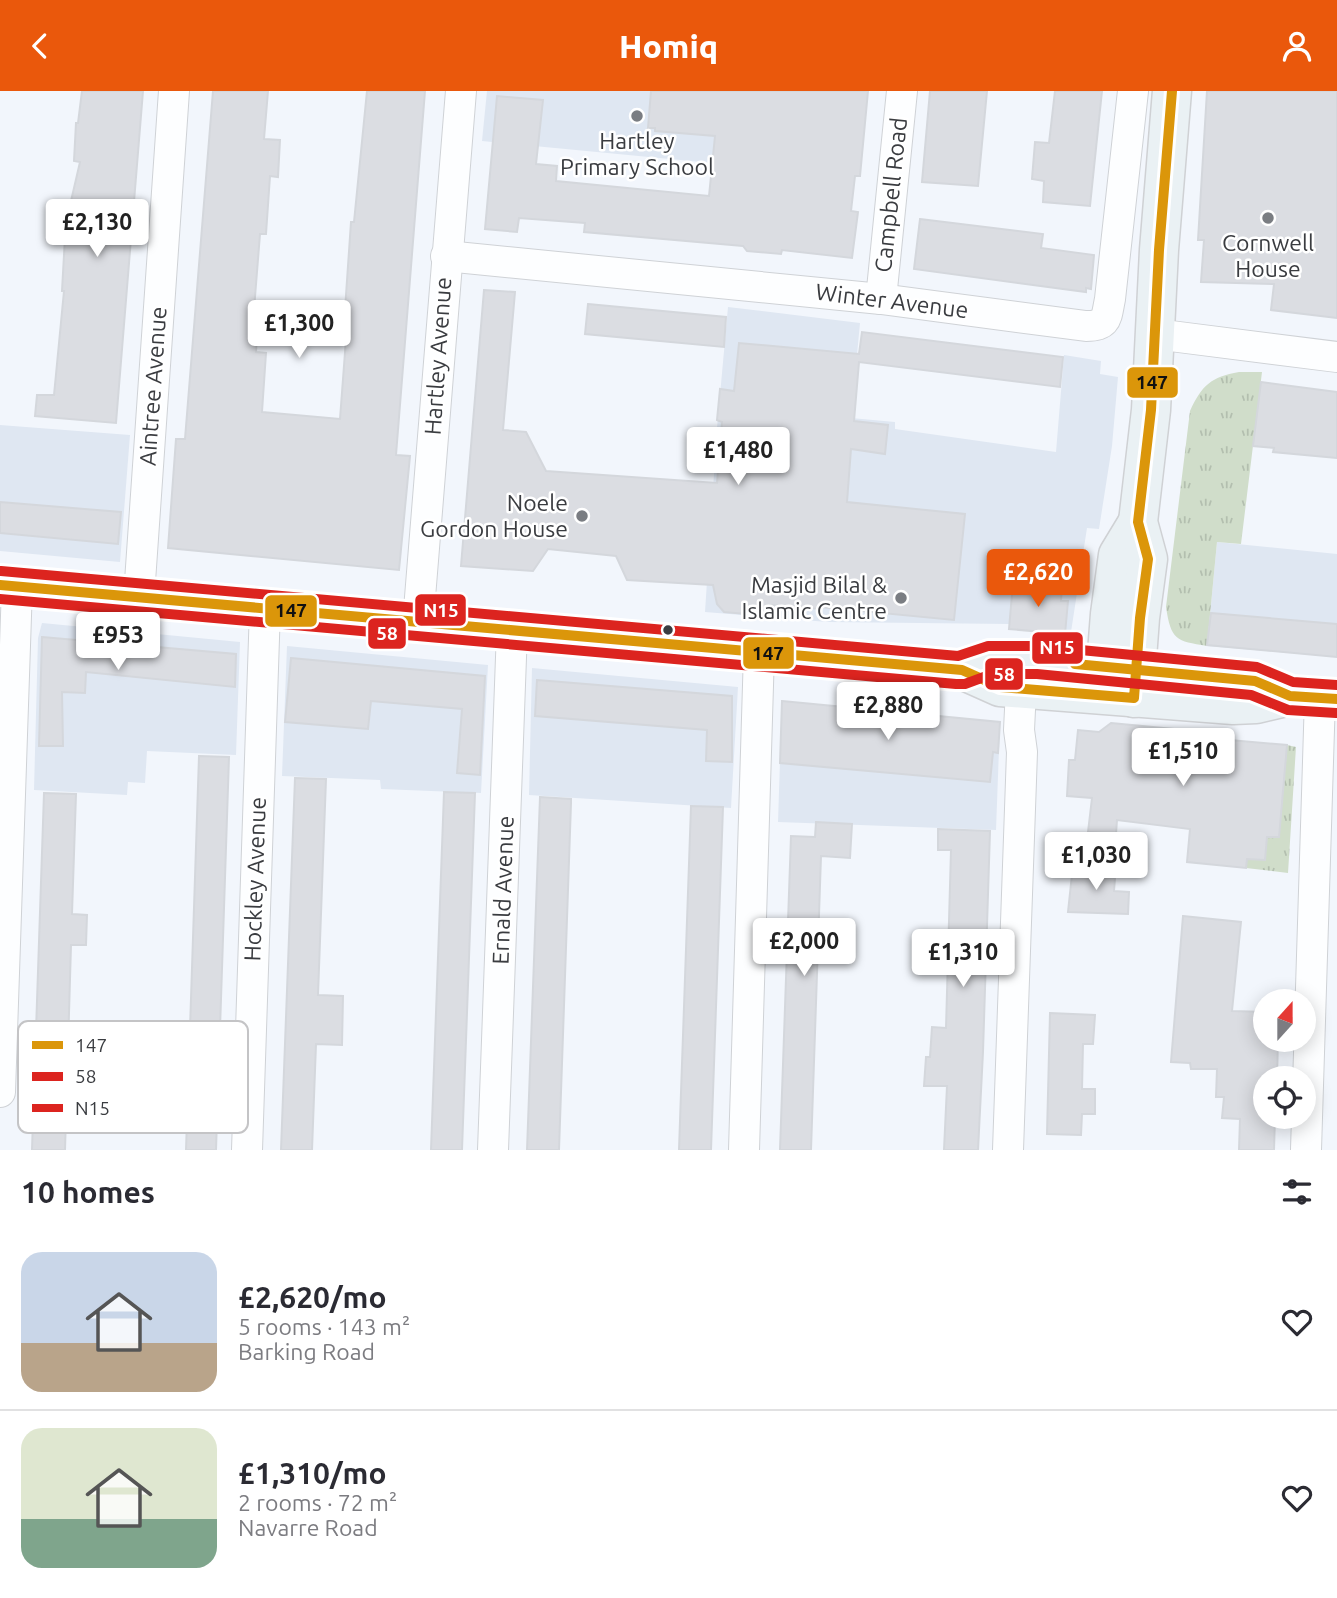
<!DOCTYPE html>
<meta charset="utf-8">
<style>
body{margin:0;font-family:Ubuntu,sans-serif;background:#f2f2f3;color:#2b2b33;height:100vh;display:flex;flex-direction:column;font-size:26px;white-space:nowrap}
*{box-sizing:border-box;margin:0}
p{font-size:23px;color:#7c7c81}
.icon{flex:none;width:38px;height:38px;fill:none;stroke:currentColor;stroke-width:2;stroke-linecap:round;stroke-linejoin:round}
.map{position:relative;height:1059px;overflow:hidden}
.panel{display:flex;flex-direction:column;background:#fff;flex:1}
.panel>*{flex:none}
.needle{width:46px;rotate:21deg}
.tools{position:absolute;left:1253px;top:898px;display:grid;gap:14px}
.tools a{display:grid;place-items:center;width:63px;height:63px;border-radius:50%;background:#fff;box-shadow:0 4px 18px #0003;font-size:35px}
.price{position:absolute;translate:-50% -60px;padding:0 16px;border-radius:7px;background:#fff;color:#222;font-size:23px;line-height:46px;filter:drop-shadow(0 2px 4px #0008)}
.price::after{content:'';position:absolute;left:50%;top:42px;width:21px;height:16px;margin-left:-10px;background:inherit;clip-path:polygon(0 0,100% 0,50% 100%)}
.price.current{background:#ea580c;color:#fff}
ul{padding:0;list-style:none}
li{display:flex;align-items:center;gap:21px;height:175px;padding:0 21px}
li+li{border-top:2px solid #e1e1e2}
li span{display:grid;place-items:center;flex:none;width:196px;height:140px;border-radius:21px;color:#555}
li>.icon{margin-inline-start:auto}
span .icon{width:84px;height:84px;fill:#fffc;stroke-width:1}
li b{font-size:30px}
h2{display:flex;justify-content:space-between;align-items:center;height:84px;padding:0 21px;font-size:30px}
header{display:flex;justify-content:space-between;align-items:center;height:91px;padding:0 21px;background:#ea580c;color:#fff;font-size:32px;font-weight:800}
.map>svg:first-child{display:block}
</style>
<header><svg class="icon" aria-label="back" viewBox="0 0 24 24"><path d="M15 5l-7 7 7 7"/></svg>Homiq<svg class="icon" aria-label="person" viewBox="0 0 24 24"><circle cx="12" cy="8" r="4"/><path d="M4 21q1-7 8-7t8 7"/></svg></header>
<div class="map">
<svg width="1337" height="1059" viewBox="0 0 1337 1059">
<defs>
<pattern id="grass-tufts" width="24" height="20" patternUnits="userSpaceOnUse" patternTransform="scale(1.75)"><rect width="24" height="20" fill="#d0ddca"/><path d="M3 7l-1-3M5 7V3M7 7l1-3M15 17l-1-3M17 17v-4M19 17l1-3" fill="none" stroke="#b3bfaf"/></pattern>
</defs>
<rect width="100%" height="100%" fill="#f2f6fc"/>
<!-- built -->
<g fill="#dfe7f2">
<polygon points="487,0 793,0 785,79 482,50"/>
<polygon points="728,216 860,232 851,327 895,331 895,338 1056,361 1064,264 1101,270 1100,283 1118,286 1112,355 1099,438 1087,437 1071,541 1065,543 1009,538 1009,533 828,531 705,521 717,337"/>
<polygon points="0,334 130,344 120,471 0,460"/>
<polygon points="1217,451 1337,463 1337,566 1207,555"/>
<polygon points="42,532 240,551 236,664 147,660 145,692 128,691 127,704 34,699 38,547"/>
<polygon points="287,555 488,574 481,702 381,698 380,689 282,685"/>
<polygon points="532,577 738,596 731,717 529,704"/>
<polygon points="782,610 1000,631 996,739 778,731"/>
</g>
<!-- grass -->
<g fill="url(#grass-tufts)">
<path d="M1239 281H1262L1241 453 1217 451 1207 555C1176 550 1171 549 1166 516L1190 320C1202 294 1211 286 1239 281Z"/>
<polygon points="1287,654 1296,656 1288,782 1246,777 1247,768 1267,746 1279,746"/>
</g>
<!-- building -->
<g fill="#dbdde2" stroke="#d4d7dc" stroke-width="2">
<polygon points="82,0 143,0 116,332 35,325 37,304 54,304 64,200 62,200 67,110 71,110 80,71 74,70 76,32 78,32"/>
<polygon points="213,0 268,0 264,48 280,49 278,86 270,85 266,143 260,143 253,231 258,232 256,261 266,262 262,321 340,328 346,248 343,248 351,131 354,131 367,0 425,0 396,364 410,365 399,479 168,457 176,348 185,348"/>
<polygon points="651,0 868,0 860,85 855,85 851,120 858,121 852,167 782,159 781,163 747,160 743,155 584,141 585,132 519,127 517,141 485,138 497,5 543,9 536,73 557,75 556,90 709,105 715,45 655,40 655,37 648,37"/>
<polygon points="930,0 987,0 978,95 922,91"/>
<polygon points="1055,0 1102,0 1090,115 1043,111 1044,90 1032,88 1035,51 1049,52"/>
<polygon points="1207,0 1337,0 1337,227 1271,219 1274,193 1201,191 1204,149 1198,149"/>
<polygon points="920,128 1043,143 1041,157 1094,164 1091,198 1086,197 1086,201 914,178"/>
<polygon points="484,199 515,201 503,339 526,341 546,380 717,392 722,331 717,329 720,298 734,300 739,252 859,263 862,241 1063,266 1060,296 859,271 854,330 888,334 885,363 851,358 847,411 965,423 954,529 820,516 820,518 770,514 770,525 724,521 717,513 713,494 627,489 616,465 548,458 533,480 461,475"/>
<polygon points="588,213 726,226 724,256 585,243"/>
<polygon points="1261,291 1337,301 1337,367 1273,361 1274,357 1253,355"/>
<polygon points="0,411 121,421 118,453 0,442"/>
<polygon points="1013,492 1062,496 1061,510 1068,510 1065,543 1009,538"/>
<polygon points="1211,522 1337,533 1337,566 1207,554"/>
<polygon points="42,546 236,563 235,596 86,581 85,602 62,601 63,655 39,655"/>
<polygon points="291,567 485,585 480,684 457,682 462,618 371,610 368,638 285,631"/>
<polygon points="537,589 732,605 732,671 706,670 707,639 535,625"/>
<polygon points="782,610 1000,631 998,662 993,661 990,691 780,672"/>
<polygon points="1111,632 1184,639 1187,645 1207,647 1287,654 1279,746 1267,746 1265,769 1247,768 1246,777 1187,771 1190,738 1117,729 1116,743 1088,741 1092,707 1067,705 1069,669 1075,669 1078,639 1099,641"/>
<polygon points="199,665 229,666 216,1059 186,1059"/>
<polygon points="295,687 326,688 318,904 343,905 342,954 316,953 312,1059 281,1059"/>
<polygon points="444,701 475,702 462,1059 431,1059"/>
<polygon points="44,702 76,703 72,823 87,824 86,854 71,854 65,1059 32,1059"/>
<polygon points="540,706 571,708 571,712 559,1059 527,1059"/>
<polygon points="691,715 723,716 711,1059 679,1059"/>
<polygon points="816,731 852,733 850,767 821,765 811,1059 780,1059 791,745 815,746"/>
<polygon points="938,738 990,740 983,961 978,1059 944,1059 947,995 924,995 926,966 930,966 932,936 946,937 951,759 938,759"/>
<polygon points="1073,774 1104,775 1104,786 1115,787 1114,800 1129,801 1128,823 1068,821"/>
<polygon points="1183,825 1241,831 1232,920 1265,921 1265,948 1278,948 1277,987 1265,987 1265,1026 1275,1026 1274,1059 1239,1059 1240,1028 1222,1027 1224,1006 1216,1006 1217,978 1191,978 1190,972 1171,971"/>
<polygon points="1050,922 1095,924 1093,953 1083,953 1082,998 1095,998 1095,1023 1082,1023 1081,1044 1047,1043"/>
</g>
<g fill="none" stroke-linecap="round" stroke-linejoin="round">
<defs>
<g id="minor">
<path d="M446 165 881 208 1086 235C1108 235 1106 227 1110 208L1133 0"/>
<polyline points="881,208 902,0"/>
<polyline points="1155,243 1337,266"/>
<polyline points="139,505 174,0"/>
<polyline points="418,531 461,0"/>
<polyline points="0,1001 17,495"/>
<polyline points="247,1059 265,517"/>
<polyline points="493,1059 512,539"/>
<polyline points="744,1059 759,561"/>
<polyline points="1008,1059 1022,661 1019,639 1021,598"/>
<polyline points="1306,1059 1320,606"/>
</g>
<g id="primary">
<polyline points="0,494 957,579 962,579 990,569 1038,569 1215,585 1255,590 1290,605"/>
<polyline points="962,579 1000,596 1233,614 1256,613 1290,605 1337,608"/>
<polyline points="1104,601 1110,523 1118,464 1138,431"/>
<polyline points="1134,607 1140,527 1148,468 1138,431 1151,319 1159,159 1172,0"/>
</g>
</defs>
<!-- minor casing -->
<use href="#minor" stroke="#cfd2d6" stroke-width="32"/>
<!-- primary casing -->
<use href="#primary" stroke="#cfd1d4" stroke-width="41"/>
<!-- minor -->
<use href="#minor" stroke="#fdfeff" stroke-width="30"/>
<!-- primary -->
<use href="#primary" stroke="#eaf1f4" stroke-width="38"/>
<defs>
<g id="bus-1">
<polyline points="0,494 962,579 1000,596 1134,607 1140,527 1148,468 1138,431 1151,319 1159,159 1172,0"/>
<polyline points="1075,573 1255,590 1290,605 1337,608"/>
</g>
<polyline id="bus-2" points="0,508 956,593 965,593 992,583 1037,583 1251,604 1288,619 1336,622"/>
<polyline id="bus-3" points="1,480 958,565 988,555 1039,555 1257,576 1293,591 1337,594"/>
</defs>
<!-- bus-1 casing -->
<use href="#bus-1" stroke="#fff" stroke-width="16"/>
<!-- bus-2 casing -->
<use href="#bus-2" stroke="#fff" stroke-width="16"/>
<!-- bus-3 casing -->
<use href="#bus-3" stroke="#fff" stroke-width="16"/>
<!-- bus-1 -->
<use href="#bus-1" stroke="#db960a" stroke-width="10"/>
<!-- bus-2 -->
<use href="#bus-2" stroke="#dc241f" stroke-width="10"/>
<!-- bus-3 -->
<use href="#bus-3" stroke="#dc241f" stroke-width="10"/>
</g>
<!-- markers -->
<g fill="#7a7d82" stroke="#fff" stroke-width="2.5">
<circle cx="637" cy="25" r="7"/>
<circle cx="1268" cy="127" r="7"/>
<circle cx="582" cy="425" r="7"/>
<circle cx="901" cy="507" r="7"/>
</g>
<circle fill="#3a3c40" stroke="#fff" stroke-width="2.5" cx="668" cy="539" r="6"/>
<g text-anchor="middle" stroke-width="5" stroke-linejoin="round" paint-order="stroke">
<!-- poi labels -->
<g font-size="23" fill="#3a3c40" stroke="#fff">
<text x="637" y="58">Hartley<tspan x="637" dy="26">Primary School</tspan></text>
<text x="1268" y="160">Cornwell<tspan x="1268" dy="26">House</tspan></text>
<text x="568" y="420" text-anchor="end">Noele<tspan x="568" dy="26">Gordon House</tspan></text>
<text x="887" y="502" text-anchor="end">Masjid Bilal &amp;<tspan x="887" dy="26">Islamic Centre</tspan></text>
</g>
<!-- street labels -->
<g font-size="23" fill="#3a3c40" stroke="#fff">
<text transform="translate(891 104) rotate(-84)" y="8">Campbell Road</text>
<text transform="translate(892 210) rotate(7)" y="8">Winter Avenue</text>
<text transform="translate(438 265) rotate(-86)" y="8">Hartley Avenue</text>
<text transform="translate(153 295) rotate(-86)" y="8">Aintree Avenue</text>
<text transform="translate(255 788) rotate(-88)" y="8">Hockley Avenue</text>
<text transform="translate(503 799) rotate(-88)" y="8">Ernald Avenue</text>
</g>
</g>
<!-- legend -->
<rect x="18" y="930" width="230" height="112" rx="10" fill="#fff" stroke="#c4c4c6" stroke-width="2"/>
<rect x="32" y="950" width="31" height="8" fill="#db960a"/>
<rect x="32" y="981" width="31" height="9" fill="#dc241f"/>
<rect x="32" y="1013" width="31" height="8" fill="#dc241f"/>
<g font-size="19" fill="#3a3c40">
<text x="75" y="961">147</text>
<text x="75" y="992">58</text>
<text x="75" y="1024">N15</text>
</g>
<g stroke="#fff" stroke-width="2.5">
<rect x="1126" y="275" width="53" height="33" rx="7" fill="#db960a"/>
<rect x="414" y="502" width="53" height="34" rx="7" fill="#dc241f"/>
<rect x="264" y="503" width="54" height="34" rx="7" fill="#db960a"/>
<rect x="367" y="526" width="40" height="33" rx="7" fill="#dc241f"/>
<rect x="1031" y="540" width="53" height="34" rx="7" fill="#dc241f"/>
<rect x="742" y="545" width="53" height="34" rx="7" fill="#db960a"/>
<rect x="984" y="566" width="40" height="34" rx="7" fill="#dc241f"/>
</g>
<g font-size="19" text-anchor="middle" font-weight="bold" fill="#fff">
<text x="441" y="526">N15</text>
<text x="387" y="549">58</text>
<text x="1057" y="563">N15</text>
<text x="1004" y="590">58</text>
</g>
<g font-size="19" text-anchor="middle" font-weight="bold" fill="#111">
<text x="1152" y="298">147</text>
<text x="291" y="526">147</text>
<text x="768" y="569">147</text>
</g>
</svg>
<div class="tools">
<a><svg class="needle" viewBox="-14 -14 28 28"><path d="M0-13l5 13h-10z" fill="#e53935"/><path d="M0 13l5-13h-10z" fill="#7c7c81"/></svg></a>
<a><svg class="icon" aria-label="locate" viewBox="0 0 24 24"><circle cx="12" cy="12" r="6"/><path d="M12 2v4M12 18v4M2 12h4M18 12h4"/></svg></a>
</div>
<b class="price" style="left:97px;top:168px">£2,130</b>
<b class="price" style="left:299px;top:269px">£1,300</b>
<b class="price" style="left:738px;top:396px">£1,480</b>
<b class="price current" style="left:1038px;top:518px">£2,620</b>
<b class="price" style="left:118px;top:581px">£953</b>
<b class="price" style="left:888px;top:651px">£2,880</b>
<b class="price" style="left:1183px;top:697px">£1,510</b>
<b class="price" style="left:1096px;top:801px">£1,030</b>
<b class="price" style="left:804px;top:887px">£2,000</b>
<b class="price" style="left:963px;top:898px">£1,310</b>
</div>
<section class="panel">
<h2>10 homes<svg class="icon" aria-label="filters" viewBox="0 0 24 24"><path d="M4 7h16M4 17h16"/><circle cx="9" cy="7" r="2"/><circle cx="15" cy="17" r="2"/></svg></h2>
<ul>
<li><span style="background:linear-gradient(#c9d6e8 65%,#b9a48a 0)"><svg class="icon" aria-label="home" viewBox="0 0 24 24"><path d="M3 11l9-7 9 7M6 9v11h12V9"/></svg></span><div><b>£2,620/mo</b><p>5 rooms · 143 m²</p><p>Barking Road</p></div><svg class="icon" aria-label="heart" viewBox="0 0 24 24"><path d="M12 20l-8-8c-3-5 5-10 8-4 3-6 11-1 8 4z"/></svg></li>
<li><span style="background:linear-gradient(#dfe7d0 65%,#7fa58c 0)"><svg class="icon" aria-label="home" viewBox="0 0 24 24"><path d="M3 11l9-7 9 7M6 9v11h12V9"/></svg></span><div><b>£1,310/mo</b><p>2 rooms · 72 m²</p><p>Navarre Road</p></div><svg class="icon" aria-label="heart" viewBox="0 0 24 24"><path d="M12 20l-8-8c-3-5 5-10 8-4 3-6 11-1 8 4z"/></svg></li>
</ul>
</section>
